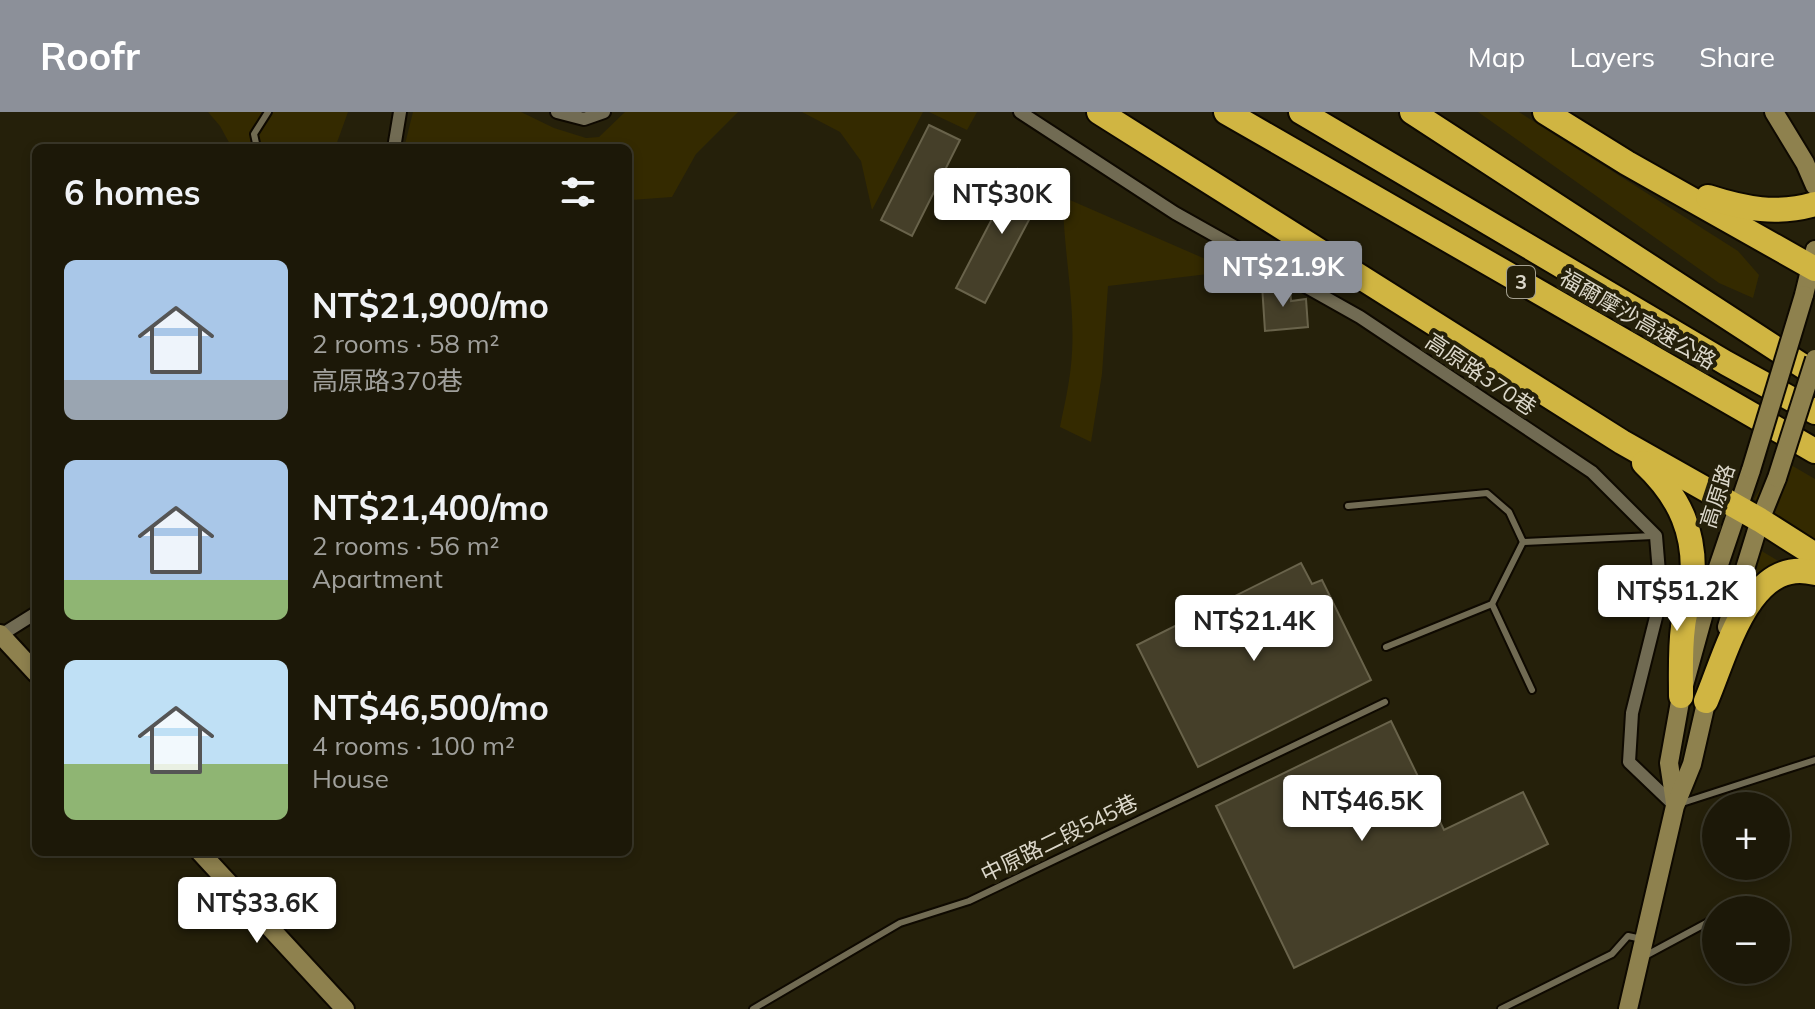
<!DOCTYPE html>
<meta charset="utf-8">
<style>
body{margin:0;font-family:Mulish,"Noto Sans TC",sans-serif;background:#292516;color:#f1f3f6;height:100vh;display:flex;flex-direction:column;font-size:30px;white-space:nowrap}
*{box-sizing:border-box;margin:0}
p{font-size:26px;color:#a0a09c}
.icon{flex:none;width:44px;height:44px;fill:none;stroke:currentColor;stroke-width:2;stroke-linecap:round;stroke-linejoin:round}
.map{position:relative;flex:1;overflow:hidden}
.side{position:absolute;left:32px;top:32px;width:600px;height:712px;display:flex;flex-direction:column;background:#1c1808;border-radius:12px;box-shadow:0 4px 12px #0003,0 0 0 2px #3a3729}
.side>*{flex:none}
.buttons{position:absolute;left:1702px;top:680px;display:grid;gap:16px}
.buttons a{display:grid;place-items:center;width:88px;height:88px;border-radius:50%;background:#1c1808;box-shadow:0 4px 12px #0003,0 0 0 2px #3a3729;font-size:40px}
.price{position:absolute;translate:-50% -68px;padding:0 18px;border-radius:8px;background:#fff;color:#222;font-size:26px;line-height:52px;filter:drop-shadow(0 2px 4px #0008)}
.price::after{content:'';position:absolute;left:50%;top:48px;width:24px;height:18px;margin-left:-12px;background:inherit;clip-path:polygon(0 0,100% 0,50% 100%)}
.price.current{background:#8c9099;color:#fff}
ul{padding:0;list-style:none}
li{display:flex;align-items:center;gap:24px;height:200px;padding:0 32px}
li span{display:grid;place-items:center;flex:none;width:224px;height:160px;border-radius:12px;color:#555}
li>.icon{margin-inline-start:auto}
span .icon{width:96px;height:96px;fill:#fffc;stroke-width:1}
li b{font-size:34px}
h2{display:flex;justify-content:space-between;align-items:center;height:96px;padding:0 32px;font-size:34px}
header{display:flex;align-items:center;gap:48px;box-sizing:border-box;height:112px;padding:0 40px;background:#8c9099;color:#fff}
header strong{font-size:38px}
nav{display:flex;gap:44px;margin-inline-start:auto;font-size:28px}
.map>svg:first-child{display:block}
</style>
<header>
<strong>Roofr</strong>
<nav><a>Map</a><a>Layers</a><a>Share</a></nav>
</header>
<div class="map">
<svg width="1815" height="897" viewBox="0 0 1815 897">
<rect width="100%" height="100%" fill="#25200a"/>
<!-- green -->
<g fill="#342a00">
<polygon points="208,0 348,0 335,36 232,36 220,14"/>
<polygon points="413,0 521,0 554,16 586,26 599,25 625,0 738,0 696,42 672,85 631,88 628,86 628,36 404,36"/>
<polygon points="802,0 923,0 872,98 861,49 840,20"/>
<polygon points="929,0 977,0 967,18"/>
<polygon points="1478,0 1519,0 1738,139 1759,163 1753,186 1719,171"/>
<path d="M1063 85 1233 159 1108 174 1102 262 1091 330 1060 315C1064 295 1069 274 1071 253 1077 197 1063 141 1063 85Z"/>
<polygon points="1779,346 1815,367 1815,430 1754,387"/>
<polygon points="1760,438 1785,453 1768,456 1753,465"/>
</g>
<!-- building -->
<g fill="#453f29" stroke="#69634b" stroke-width="2">
<polygon points="929,13 960,28 912,124 881,108"/>
<polygon points="1018,57 1048,72 985,191 956,176"/>
<polygon points="1280,171 1280,176 1290,176 1291,189 1306,187 1308,215 1265,219 1262,173"/>
<polygon points="1301,451 1312,472 1322,468 1371,568 1198,655 1137,533"/>
<polygon points="1391,609 1444,718 1523,680 1548,732 1294,856 1216,694"/>
</g>
<g fill="none" stroke-linecap="round" stroke-linejoin="round">
<defs>
<g id="lane">
<polyline points="257,36 254,22 268,0"/>
<polyline points="1348,394 1487,381 1509,400 1523,430 1653,424"/>
<polyline points="1492,492 1532,578"/>
<polyline points="1386,535 1492,492 1523,430"/>
<polyline points="1682,691 1815,648"/>
<polyline points="1645,844 1712,808 1716,811"/>
<polyline points="753,897 900,811 969,789 1385,590"/>
<polyline points="1501,897 1612,842 1628,824 1642,827"/>
</g>
<g id="street">
<polyline points="557,0 584,7 604,0"/>
<polyline points="1020,0 1175,101 1360,205 1592,360 1656,424 1661,485 1632,601 1629,650 1675,694"/>
<polyline points="394,36 400,0"/>
<polyline points="1,523 36,501"/>
</g>
<g id="secondary">
<polyline points="1774,0 1805,51 1815,74"/>
<polyline points="1804,183 1815,138"/>
<polyline points="1727,515 1760,408 1777,366"/>
<polyline points="0,522 36,561"/>
<polyline points="1675,691 1669,651 1681,584 1710,479 1751,358"/>
<polyline points="200,740 345,897"/>
<polyline points="1628,897 1675,694 1692,652 1709,578"/>
</g>
<g id="highway">
<polyline points="1099,0 1622,330 1760,408 1815,443"/>
<polyline points="1226,0 1815,339"/>
<polyline points="1301,0 1726,251 1815,300"/>
<polyline points="1412,0 1815,262"/>
<polyline points="1545,0 1627,51 1815,157"/>
<path d="M1708 85C1745 97 1777 103 1815 92"/>
<path d="M1644 351C1680 385 1697 422 1692 473 1690 487 1684 501 1683 515 1680 538 1681 561 1681 584"/>
<path d="M1706 589C1726 543 1749 443 1815 461"/>
</g>
</defs>
<!-- lane casing -->
<use href="#lane" stroke="#0e0900" stroke-width="10"/>
<!-- street casing -->
<use href="#street" stroke="#0e0900" stroke-width="16"/>
<!-- secondary casing -->
<use href="#secondary" stroke="#0e0900" stroke-width="22"/>
<!-- highway casing -->
<use href="#highway" stroke="#0e0900" stroke-width="28"/>
<!-- lane -->
<use href="#lane" stroke="#716b53" stroke-width="6"/>
<!-- street -->
<use href="#street" stroke="#716b53" stroke-width="12"/>
<!-- secondary -->
<use href="#secondary" stroke="#8e814e" stroke-width="18"/>
<!-- highway -->
<use href="#highway" stroke="#d0b542" stroke-width="24"/>
<defs>
<g id="secondary-bridge">
<polyline points="1751,358 1804,183"/>
<polyline points="1777,366 1815,247"/>
</g>
</defs>
<!-- secondary-bridge casing -->
<use href="#secondary-bridge" stroke="#0e0900" stroke-width="22" stroke-linecap="butt"/>
<!-- secondary-bridge -->
<use href="#secondary-bridge" stroke="#8e814e" stroke-width="18"/>
</g>
<g text-anchor="middle" stroke-width="8" stroke-linejoin="round" paint-order="stroke">
<!-- shield labels -->
<rect fill="#25200a" stroke="#a4a090" stroke-width="2" x="1507" y="154" width="28" height="32" rx="6"/>
<g font-size="20" font-weight="bold" fill="#dbd7ca">
<text x="1521" y="177">3</text>
</g>
<!-- street labels -->
<g font-size="22" fill="#dbd7ca" stroke="#25200a">
<text transform="translate(1638 207) rotate(30)" y="8">福爾摩沙高速公路</text>
<text transform="translate(1481 262) rotate(34)" y="8">高原路370巷</text>
<text transform="translate(1717 384) rotate(-72)" y="8">高原路</text>
<text transform="translate(1059 726) rotate(-26)" y="8">中原路二段545巷</text>
</g>
</g>
</svg>
<div class="buttons">
<a>+</a>
<a>−</a>
</div>
<b class="price" style="left:1002px;top:124px">NT$30K</b>
<b class="price current" style="left:1283px;top:197px">NT$21.9K</b>
<b class="price" style="left:1677px;top:521px">NT$51.2K</b>
<b class="price" style="left:1254px;top:551px">NT$21.4K</b>
<b class="price" style="left:1362px;top:731px">NT$46.5K</b>
<b class="price" style="left:257px;top:833px">NT$33.6K</b>
<section class="side">
<h2>6 homes<svg class="icon" aria-label="filters" viewBox="0 0 24 24"><path d="M4 7h16M4 17h16"/><circle cx="9" cy="7" r="2"/><circle cx="15" cy="17" r="2"/></svg></h2>
<ul>
<li><span style="background:linear-gradient(#a9c7e8 75%,#9aa5b1 0)"><svg class="icon" aria-label="home" viewBox="0 0 24 24"><path d="M3 11l9-7 9 7M6 9v11h12V9"/></svg></span><div><b>NT$21,900/mo</b><p>2 rooms · 58 m²</p><p>高原路370巷</p></div></li>
<li><span style="background:linear-gradient(#a9c7e8 75%,#8fb573 0)"><svg class="icon" aria-label="home" viewBox="0 0 24 24"><path d="M3 11l9-7 9 7M6 9v11h12V9"/></svg></span><div><b>NT$21,400/mo</b><p>2 rooms · 56 m²</p><p>Apartment</p></div></li>
<li><span style="background:linear-gradient(#bfe0f5 65%,#8fb573 0)"><svg class="icon" aria-label="home" viewBox="0 0 24 24"><path d="M3 11l9-7 9 7M6 9v11h12V9"/></svg></span><div><b>NT$46,500/mo</b><p>4 rooms · 100 m²</p><p>House</p></div></li>
</ul>
</section>
</div>
